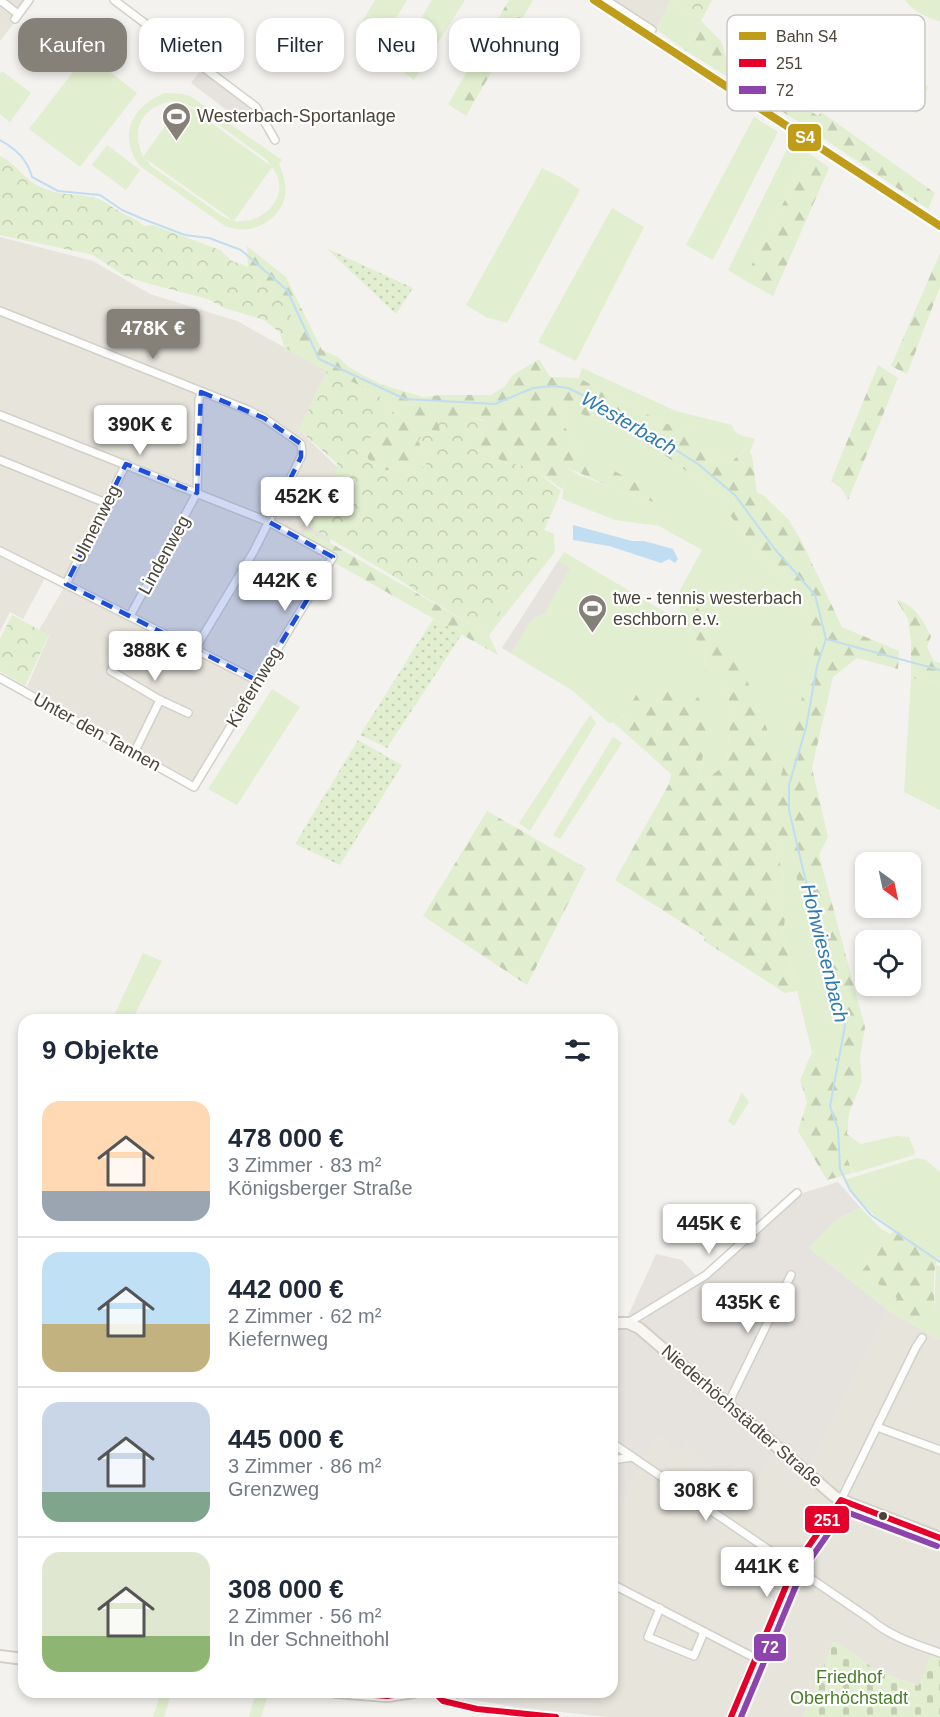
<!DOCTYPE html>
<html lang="de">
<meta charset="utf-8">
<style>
body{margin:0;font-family:Helvetica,sans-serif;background:#f2f2f3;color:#1f2937;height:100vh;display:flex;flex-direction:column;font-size:22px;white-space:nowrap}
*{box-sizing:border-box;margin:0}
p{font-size:20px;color:#747a83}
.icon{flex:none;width:33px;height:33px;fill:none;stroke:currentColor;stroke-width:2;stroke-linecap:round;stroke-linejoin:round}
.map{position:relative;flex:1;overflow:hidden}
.panel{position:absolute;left:18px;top:1014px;width:600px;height:684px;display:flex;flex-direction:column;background:#fff;border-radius:18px;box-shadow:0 3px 9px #0003}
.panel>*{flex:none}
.banner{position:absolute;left:18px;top:18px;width:600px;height:54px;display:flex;gap:12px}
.needle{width:39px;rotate:147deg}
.fabs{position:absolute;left:855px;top:852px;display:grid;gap:12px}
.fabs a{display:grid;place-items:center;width:66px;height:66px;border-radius:12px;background:#fff;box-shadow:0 3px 9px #0003;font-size:30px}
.price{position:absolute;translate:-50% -51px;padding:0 14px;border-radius:6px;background:#fff;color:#222;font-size:20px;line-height:39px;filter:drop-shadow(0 2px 3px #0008)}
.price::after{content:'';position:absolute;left:50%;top:36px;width:18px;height:14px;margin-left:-9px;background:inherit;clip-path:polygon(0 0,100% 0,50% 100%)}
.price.current{background:#868178;color:#fff}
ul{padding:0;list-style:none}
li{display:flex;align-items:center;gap:18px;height:150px;padding:0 24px}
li+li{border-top:2px solid #e0e1e3}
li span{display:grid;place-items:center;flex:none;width:168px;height:120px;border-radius:18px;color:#555}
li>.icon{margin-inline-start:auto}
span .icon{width:72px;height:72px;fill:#fffc;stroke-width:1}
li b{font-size:26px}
h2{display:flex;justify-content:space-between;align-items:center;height:72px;padding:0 24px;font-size:26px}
.pill{padding:0 21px;border-radius:18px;background:#fff;box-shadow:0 3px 9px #0003;font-size:21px;line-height:54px}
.pill.current{background:#868178;color:#fff}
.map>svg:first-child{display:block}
</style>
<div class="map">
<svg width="940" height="1717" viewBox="0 0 940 1717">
<defs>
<pattern id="forest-firs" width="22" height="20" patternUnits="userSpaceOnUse" patternTransform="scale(1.5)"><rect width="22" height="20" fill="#e1eecf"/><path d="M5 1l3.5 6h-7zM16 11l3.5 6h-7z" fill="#c3cdb2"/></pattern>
<pattern id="cemetery-stones" width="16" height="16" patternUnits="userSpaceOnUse" patternTransform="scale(1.5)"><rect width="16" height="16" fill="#e1eecf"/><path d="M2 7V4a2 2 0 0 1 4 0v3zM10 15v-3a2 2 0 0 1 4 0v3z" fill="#c3cdb2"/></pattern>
<pattern id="park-crowns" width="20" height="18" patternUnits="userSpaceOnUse" patternTransform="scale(1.5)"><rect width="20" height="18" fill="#e1eecf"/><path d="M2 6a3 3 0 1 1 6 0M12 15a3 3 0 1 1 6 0" fill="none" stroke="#c3cdb2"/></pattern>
<pattern id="garden-dots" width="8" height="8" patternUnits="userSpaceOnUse" patternTransform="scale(1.5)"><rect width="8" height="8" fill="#e1eecf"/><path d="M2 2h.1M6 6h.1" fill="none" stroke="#c3cdb2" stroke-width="1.8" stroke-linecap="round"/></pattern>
</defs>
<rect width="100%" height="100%" fill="#f4f2ee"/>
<!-- residential -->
<g fill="#e7e4dc">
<polygon points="0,0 32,0 0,41"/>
<polygon points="599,0 671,0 653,35"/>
<polygon points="0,237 93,261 150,294 237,321 327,371 299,430 338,468 328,559 194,781 27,687 49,636 39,630 65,586 46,576 23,619 10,612 0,631"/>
<polygon points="889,1311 940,1340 940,1657 932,1654 919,1686 879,1672 834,1641 803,1717 608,1717 523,1708 530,1692 612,1692 612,1493 625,1499 643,1456 659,1436 737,1463 781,1443 809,1465"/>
</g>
<!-- industrial -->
<g fill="#e6e2de">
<polygon points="838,1182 860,1207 835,1221 809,1248 889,1311 809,1466 781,1443 755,1477 737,1463 723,1478 687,1445 680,1453 659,1436 643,1457 625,1500 612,1493 612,1329 622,1329 656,1254 682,1260 698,1278 790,1197"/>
<polygon points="457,1692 530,1692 523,1708 461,1698"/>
</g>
<!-- grass -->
<g fill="#e1eecf" fill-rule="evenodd">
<polygon points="375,0 407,0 379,45 360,25"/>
<polygon points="432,0 465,0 414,80 406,74 395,62"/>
<path d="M905 0H940V22C928 17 913 12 905 0Z"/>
<polygon points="670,2 701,21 685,50 656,29"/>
<polygon points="854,45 928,87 917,114 880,90 882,76 846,56"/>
<polygon points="87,54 137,93 80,167 29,129"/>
<polygon points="2,71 31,93 10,122 0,114 0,74"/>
<path d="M165 93 182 94 190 96 282 160 279 164C283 174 287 185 285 196 279 223 249 236 225 226L140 166C117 135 132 106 165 93ZM171 101 182 102 143 157C131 129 141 108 171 101ZM184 103 195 108 266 159 271 166ZM146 159 231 219V220L224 217 151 166ZM272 167C293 194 265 225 234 221Z"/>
<polygon points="754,117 778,132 713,260 686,245"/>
<polygon points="791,141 809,153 744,280 728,270"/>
<polygon points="107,145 140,170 126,190 92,165"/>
<polygon points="542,168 564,179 580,190 507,323 486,317 466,305"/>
<polygon points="612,208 644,227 576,361 538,342"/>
<path d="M582 368 676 411 732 425C735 436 745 436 755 439L750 451 747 447 730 463 709 453 698 431 679 429 654 418 579 378Z"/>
<polygon points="570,405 585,416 615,427 659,451 723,498 729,514 748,539 766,562 796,591 805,604 816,646 779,785 729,652 715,626 680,590 702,550 659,526 615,520 562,499 567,468 579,475 652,502 580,451 563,424 560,412"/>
<polygon points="520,520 554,534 555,552 489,635 410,588 436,547"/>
<path d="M564 552 680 621 704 648 705 671 715 673 725 689 731 706 727 763 710 777 697 786 706 739 677 690H639C632 703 625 722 609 723L573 691 502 648Z"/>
<polygon points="911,678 940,682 940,810 904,792"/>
<polygon points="272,689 300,707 237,805 208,789"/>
<polygon points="590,715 596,723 530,831 519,823"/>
<polygon points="613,737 622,743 560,839 553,835"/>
<polygon points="783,837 814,929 843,1037 827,1084 812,1052 783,933 785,919 775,900 784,876 777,854"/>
<polygon points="143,953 162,961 132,1020 112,1020"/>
<polygon points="742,1092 749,1102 734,1126 728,1121"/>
<polygon points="896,1136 909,1137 915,1152 914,1155 854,1173 846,1156 861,1144"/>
<path d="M917 1158 926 1160 940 1172V1262C904 1238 868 1217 844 1180Z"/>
<polygon points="860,1207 880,1228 890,1234 862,1271 898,1298 894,1307 934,1314 936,1265 940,1267 940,1340 889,1311 809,1248 835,1221"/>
<polygon points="161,1692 172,1692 164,1717 153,1717"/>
<polygon points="256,1692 269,1692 261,1717 249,1717"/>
</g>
<!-- forest -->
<g fill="url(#forest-firs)">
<polygon points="509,0 533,0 466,116 448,104"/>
<polygon points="701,21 721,41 726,57 818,116 821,112 935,193 928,209 808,128 685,50"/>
<polygon points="809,153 829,168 773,296 744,280"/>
<path d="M247 246 286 277 322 350 338 357 350 368 380 384 423 397 441 395H491L504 387 513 375 539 359 550 377 579 378 654 418 679 429 698 431 709 443V453L730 463 748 447 752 456 757 493 762 494 788 519 801 540 842 627 899 651 898 669 857 658 833 677 812 768 828 837 819 855 865 1027 860 1059 862 1081 849 1113 847 1134 861 1144 846 1156 853 1173 827 1180 798 1131 807 1102 800 1080 812 1052 827 1083 843 1037 814 929 783 838 777 854 784 876 775 900 785 919 783 933 797 991 785 993 704 941 705 937 615 880 669 784 671 774 613 722 624 716 639 690H677L697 696 711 716 697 785 710 777 727 763 731 706 725 689 715 673 705 672 704 648 680 621V590L715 626 746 678 767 729 779 783 816 646 805 604 796 591 766 562 729 514 723 498 659 451 615 427 585 416 570 406 560 412 563 424 580 451 646 489 653 502 611 487 568 468 563 490 533 468 505 462 470 447 469 439C480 436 485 433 490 422L468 416 440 431 421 447 427 458 426 467 380 471 368 459 365 444 395 413C389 408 385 402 379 397 368 386 351 383 337 377 319 368 302 357 284 347L280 333 288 339 251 268 248 267Z"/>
<polygon points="940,253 940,287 907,374 891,366"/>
<polygon points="878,365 898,378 848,500 842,489 831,481"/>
<polygon points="306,529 489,635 498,655 328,559 300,541"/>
<path d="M896 599C916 607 921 617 931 636L927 647 934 661 940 663V682L911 678V641L908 619Z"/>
<polygon points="487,811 586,868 527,985 423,916"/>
<path d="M898 1229C917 1232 927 1237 938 1253L934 1274V1314L925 1328 894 1306 897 1298 862 1271 890 1234Z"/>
</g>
<!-- cemetery -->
<polygon fill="url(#cemetery-stones)" points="834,1641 879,1672 918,1686 932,1654 940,1657 940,1717 803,1717"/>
<!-- park -->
<g fill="url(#park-crowns)">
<polygon points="671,0 712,0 701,21 670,2"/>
<path d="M0 156C16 163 25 181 41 187 59 196 72 193 91 197 103 199 110 206 120 212 129 217 135 218 144 226L153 225 220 250 232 261 251 268 273 288 286 307 298 329 288 339 264 320 224 308 208 299 146 283 123 275 93 255 0 235Z"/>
<path d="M327 371C343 380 364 384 379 396 385 401 388 408 395 413L392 428 377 431 365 444 368 459 380 471 426 467 427 458 418 441 428 430 440 431 438 423 442 416H468L482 421H491C486 432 480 436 469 439L470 447 505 462 533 468 561 491 544 531 540 555 492 625 448 609 309 526 336 474 337 463 299 430Z"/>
<polygon points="12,615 49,635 25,686 0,671 0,639"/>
</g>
<!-- garden -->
<g fill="url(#garden-dots)">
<polygon points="326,248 413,288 396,314"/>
<polygon points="433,619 462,634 387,748 360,735"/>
<polygon points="358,740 402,765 340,865 295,844"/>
</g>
<!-- parking -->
<g fill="#e6e3df">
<polygon points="167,50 179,59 171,69 159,61"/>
<polygon points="201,70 251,108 241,121 191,83"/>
<polygon points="558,561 570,568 544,614 533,618 511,653 502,648"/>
</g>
<!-- water -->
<polygon fill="#c0ddf1" points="573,525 632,541 644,541 673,549 678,559 675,563 669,559 661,563 609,546 573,540"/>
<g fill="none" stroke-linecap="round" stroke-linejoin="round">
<!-- stream -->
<g stroke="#c0ddf1" stroke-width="2">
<path d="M0 140C16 149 27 159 32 177L58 191 100 195 122 210 143 219 185 235 209 238 241 250 287 290 319 359 405 399 495 404 533 388 554 386 568 388 605 406 698 464 735 495 774 548 815 595 826 639 940 670"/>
<polyline points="826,639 817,666 806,728 789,785 789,810 805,878 839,994 845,1026 830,1106 838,1129 840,1169 850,1190 871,1215 940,1262"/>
</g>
<defs>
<g id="street">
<polyline points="0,0 18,14"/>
<polyline points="114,0 256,107 275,140"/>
<polyline points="606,0 652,30"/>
<polyline points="15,19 29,0"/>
<polyline points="0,311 248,410 264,418 301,444 302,453 301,457 254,551 195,649"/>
<polyline points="0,415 269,522 333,557 194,787 0,678"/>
<polyline points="0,460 106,503"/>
<polyline points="0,551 258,681"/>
<polyline points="66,584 126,464"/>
<polyline points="130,616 197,493 199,400 201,392"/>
<polyline points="122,651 111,671 160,700 188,713"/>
<polyline points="134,753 160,700"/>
<polyline points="628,1323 706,1275 797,1193"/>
<polyline points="728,1404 791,1275"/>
<polyline points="877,1427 940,1450"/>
<path d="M612 1443 870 1619C891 1637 915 1644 940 1653"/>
<polyline points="612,1460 632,1457"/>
<polyline points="612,1584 755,1658"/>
<polyline points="660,1608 648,1637 694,1656 704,1632"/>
<polyline points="434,1692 443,1701 451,1703 477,1709 556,1717"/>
<polyline points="446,1692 456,1704"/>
<polyline points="731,1717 794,1567 841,1500 916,1347 922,1338"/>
</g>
<g id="secondary">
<polyline points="612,1323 628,1323 639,1328 834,1496 841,1500 940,1538"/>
<polyline points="0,1656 24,1659"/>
<polyline points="335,1692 387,1696 414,1692"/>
</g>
</defs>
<!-- street casing -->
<use href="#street" stroke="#d2d0cb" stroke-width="10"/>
<!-- secondary casing -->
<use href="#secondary" stroke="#d3cfc5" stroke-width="14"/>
<!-- street -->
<use href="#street" stroke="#fdfdfc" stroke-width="7"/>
<!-- secondary -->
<use href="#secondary" stroke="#f7f6f1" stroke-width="10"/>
<defs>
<g id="bus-1">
<polyline points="335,1692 387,1696 414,1692"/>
<polyline points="434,1692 443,1701 477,1709 556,1717"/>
<polyline points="731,1717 794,1567 841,1500 940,1538"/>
</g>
<polyline id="bus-2" points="741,1717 802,1571 844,1511 937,1546"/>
</defs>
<!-- bus-1 casing -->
<use href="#bus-1" stroke="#fff" stroke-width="10"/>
<!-- bus-2 casing -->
<use href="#bus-2" stroke="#fff" stroke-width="10"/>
<!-- bus-1 -->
<use href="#bus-1" stroke="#e4002b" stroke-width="6"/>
<!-- bus-2 -->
<use href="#bus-2" stroke="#8e44ad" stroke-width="6"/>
<defs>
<polyline id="rail-1" points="594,0 940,226"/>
</defs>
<!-- rail-1 casing -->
<use href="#rail-1" stroke="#fff" stroke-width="12"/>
<!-- rail-1 -->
<use href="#rail-1" stroke="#bf9c1a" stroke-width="8"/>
</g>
<!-- marked area -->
<path fill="#1d4ed8" fill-opacity="0.2" stroke="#1d4ed8" stroke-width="4.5" stroke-dasharray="12 8" stroke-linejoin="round" d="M201 392 264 418 301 444V457L269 522 333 557 258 681 66 584 126 464 197 493Z"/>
<!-- icons -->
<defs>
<symbol id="stadium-pin" viewBox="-11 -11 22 30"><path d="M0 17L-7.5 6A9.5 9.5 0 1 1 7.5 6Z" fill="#868178" stroke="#fff"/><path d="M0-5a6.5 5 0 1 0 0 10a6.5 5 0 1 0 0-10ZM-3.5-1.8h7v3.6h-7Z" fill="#fff"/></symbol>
</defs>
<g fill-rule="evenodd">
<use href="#stadium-pin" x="160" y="100" width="33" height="45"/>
<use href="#stadium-pin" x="576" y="592" width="33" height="45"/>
</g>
<!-- markers -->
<circle fill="#4b4439" stroke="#fff" stroke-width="2" cx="883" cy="1516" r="5"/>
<g text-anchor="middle" stroke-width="4.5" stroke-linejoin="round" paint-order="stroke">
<!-- poi labels -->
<g font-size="18" fill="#4b4439" stroke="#fff" text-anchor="start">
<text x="197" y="122">Westerbach-Sportanlage</text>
<text x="613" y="604">twe - tennis westerbach<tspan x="613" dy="21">eschborn e.v.</tspan></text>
</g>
<!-- street labels -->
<g font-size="18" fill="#4b4439" stroke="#fff">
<text transform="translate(96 524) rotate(-63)" y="6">Ulmenweg</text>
<text transform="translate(164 555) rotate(-61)" y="6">Lindenweg</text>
<text transform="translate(254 687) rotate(-59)" y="6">Kiefernweg</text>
<text transform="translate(97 732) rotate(29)" y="6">Unter den Tannen</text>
<text transform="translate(742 1416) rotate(41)" y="6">Niederhöchstädter Straße</text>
</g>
<!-- park labels -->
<g font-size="18" fill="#4a7f2a" stroke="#fff">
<text x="849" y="1683">Friedhof<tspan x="849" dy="21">Oberhöchstadt</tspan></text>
</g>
<!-- water labels -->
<g font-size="20" font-style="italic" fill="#2e7ab2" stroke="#fff">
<text transform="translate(629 423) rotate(30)" y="7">Westerbach</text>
<text transform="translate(825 953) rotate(76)" y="7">Hohwiesenbach</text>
</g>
</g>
<!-- legend -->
<rect x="727" y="15" width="198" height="96" rx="9" fill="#fff" stroke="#c9c7c4" stroke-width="1.5"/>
<rect x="739" y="32" width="27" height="8" fill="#bf9c1a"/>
<rect x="739" y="59" width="27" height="8" fill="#e4002b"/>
<rect x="739" y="86" width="27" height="8" fill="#8e44ad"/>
<g font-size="16" fill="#4b4439">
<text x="776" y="42">Bahn S4</text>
<text x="776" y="69">251</text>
<text x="776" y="96">72</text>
</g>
<g stroke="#fff" stroke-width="2">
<rect x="787" y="123" width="35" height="29" rx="6" fill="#bf9c1a"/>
<rect x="804" y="1505" width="46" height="29" rx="6" fill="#e4002b"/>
<rect x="753" y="1633" width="34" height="29" rx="6" fill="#8e44ad"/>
</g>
<g font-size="16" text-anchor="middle" font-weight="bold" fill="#fff">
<text x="805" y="143">S4</text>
<text x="827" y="1526">251</text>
<text x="770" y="1653">72</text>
</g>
</svg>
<div class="fabs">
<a><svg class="needle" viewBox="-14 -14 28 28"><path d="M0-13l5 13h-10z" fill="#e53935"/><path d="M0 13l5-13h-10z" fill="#747a83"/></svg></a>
<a><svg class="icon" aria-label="locate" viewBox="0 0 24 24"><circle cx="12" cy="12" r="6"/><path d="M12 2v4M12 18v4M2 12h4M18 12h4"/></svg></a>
</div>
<b class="price current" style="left:153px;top:360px">478K €</b>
<b class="price" style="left:140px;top:456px">390K €</b>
<b class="price" style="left:307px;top:528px">452K €</b>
<b class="price" style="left:285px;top:612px">442K €</b>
<b class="price" style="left:155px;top:682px">388K €</b>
<b class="price" style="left:709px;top:1255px">445K €</b>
<b class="price" style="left:748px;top:1334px">435K €</b>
<b class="price" style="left:706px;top:1522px">308K €</b>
<b class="price" style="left:767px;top:1598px">441K €</b>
<div class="banner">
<a class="pill current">Kaufen</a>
<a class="pill">Mieten</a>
<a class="pill">Filter</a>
<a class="pill">Neu</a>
<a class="pill">Wohnung</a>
</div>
<section class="panel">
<h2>9 Objekte<svg class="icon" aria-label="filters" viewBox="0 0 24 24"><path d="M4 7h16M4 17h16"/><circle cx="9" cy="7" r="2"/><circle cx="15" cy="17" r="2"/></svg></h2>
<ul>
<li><span style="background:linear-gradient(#ffd9b3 75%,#9aa5b1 0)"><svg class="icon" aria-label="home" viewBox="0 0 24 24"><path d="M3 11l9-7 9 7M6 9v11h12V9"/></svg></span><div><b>478 000 €</b><p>3 Zimmer · 83 m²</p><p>Königsberger Straße</p></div></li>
<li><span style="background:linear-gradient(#bfe0f5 60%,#c2b280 0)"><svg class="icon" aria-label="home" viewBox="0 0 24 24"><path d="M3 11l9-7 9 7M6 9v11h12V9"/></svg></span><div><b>442 000 €</b><p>2 Zimmer · 62 m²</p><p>Kiefernweg</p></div></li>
<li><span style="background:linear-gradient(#c9d6e8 75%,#7fa58c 0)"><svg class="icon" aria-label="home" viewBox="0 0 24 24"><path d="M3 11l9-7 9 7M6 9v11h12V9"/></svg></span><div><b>445 000 €</b><p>3 Zimmer · 86 m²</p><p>Grenzweg</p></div></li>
<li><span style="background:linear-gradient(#dfe7d0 70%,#8fb573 0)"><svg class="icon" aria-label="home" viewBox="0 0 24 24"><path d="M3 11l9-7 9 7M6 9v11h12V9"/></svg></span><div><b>308 000 €</b><p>2 Zimmer · 56 m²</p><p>In der Schneithohl</p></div></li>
</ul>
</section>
</div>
